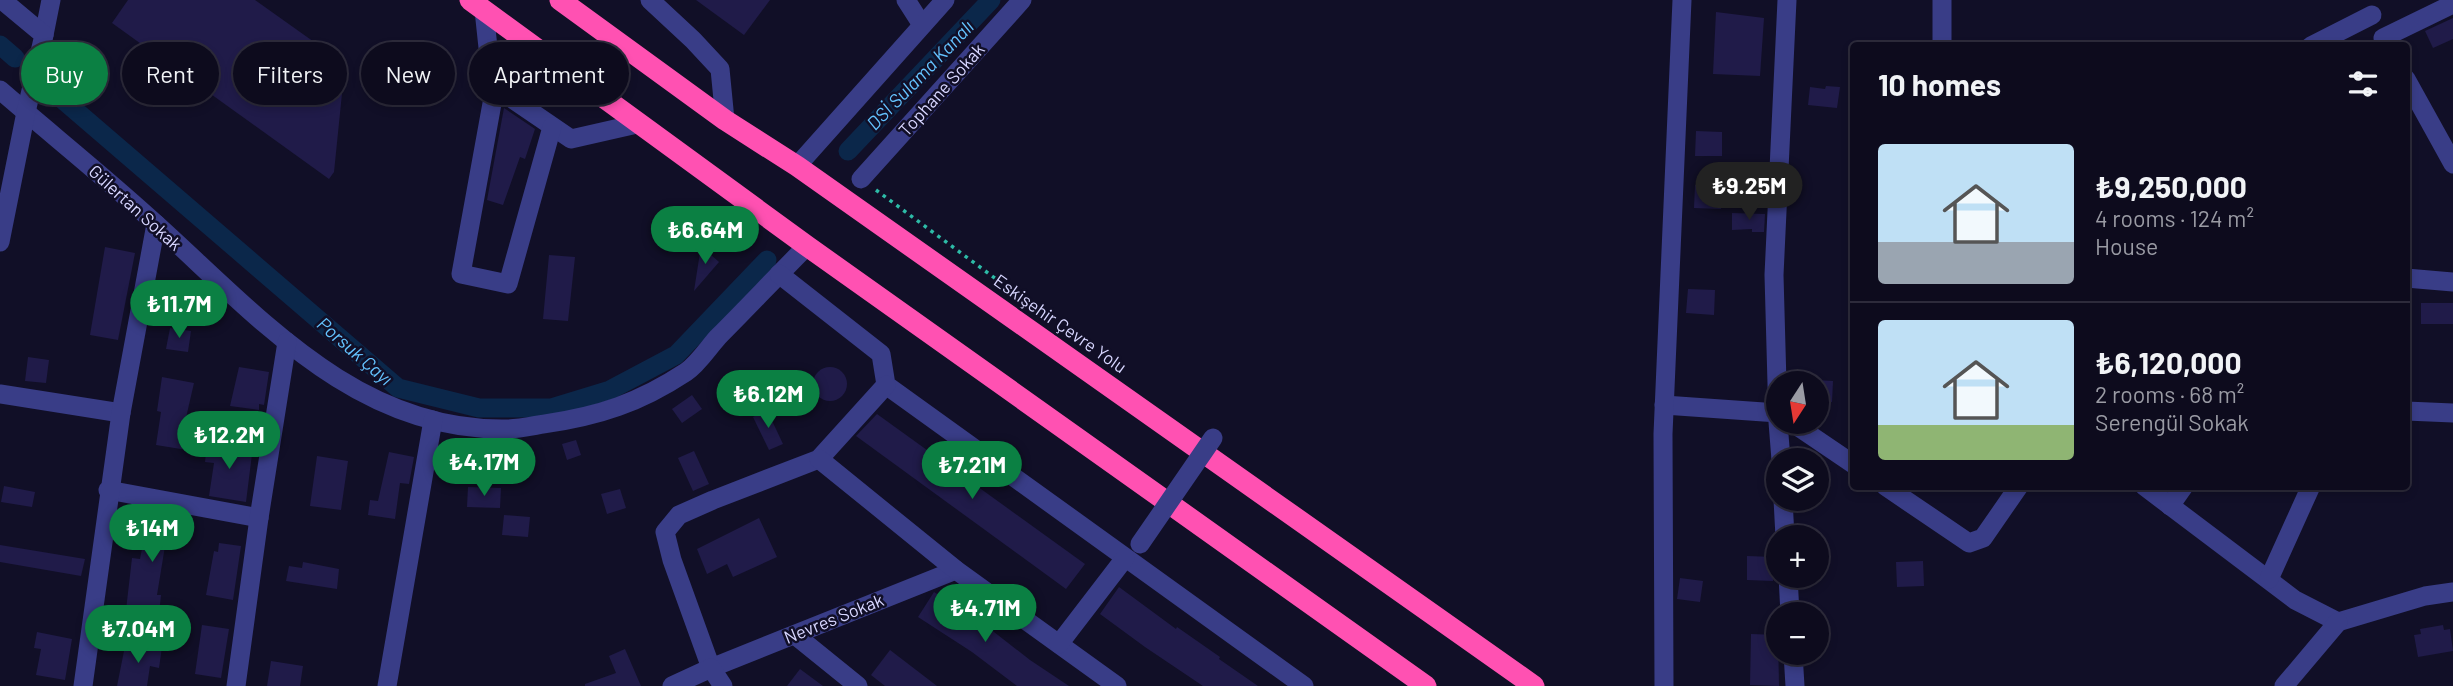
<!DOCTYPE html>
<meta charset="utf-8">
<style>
body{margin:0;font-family:Barlow,sans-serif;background:#1b192a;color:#f1f3f6;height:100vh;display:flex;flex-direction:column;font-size:26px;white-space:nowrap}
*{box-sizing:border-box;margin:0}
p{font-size:23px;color:#9a9ba4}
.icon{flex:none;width:38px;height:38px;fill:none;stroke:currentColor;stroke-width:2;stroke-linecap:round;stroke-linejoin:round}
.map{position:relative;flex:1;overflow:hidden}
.side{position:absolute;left:1850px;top:42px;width:560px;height:448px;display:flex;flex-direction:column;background:#0d0b1d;border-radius:7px;box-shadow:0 4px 10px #0003,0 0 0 2px #2d2b3b}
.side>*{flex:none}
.banner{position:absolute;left:21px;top:42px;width:665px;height:63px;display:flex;gap:14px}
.needle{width:46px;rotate:192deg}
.fabs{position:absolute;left:1766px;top:371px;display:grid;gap:14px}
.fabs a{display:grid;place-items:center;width:63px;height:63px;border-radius:50%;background:#0d0b1d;box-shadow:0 4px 10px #0003,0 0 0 2px #2d2b3b;font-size:35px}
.price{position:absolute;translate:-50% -60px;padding:0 16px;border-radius:24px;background:#0b8043;color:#fff;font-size:23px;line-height:46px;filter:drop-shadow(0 2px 4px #0008)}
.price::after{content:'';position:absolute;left:50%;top:42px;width:21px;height:16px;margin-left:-10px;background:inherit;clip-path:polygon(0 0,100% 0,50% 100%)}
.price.on{background:#222;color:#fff}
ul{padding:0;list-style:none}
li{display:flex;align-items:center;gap:21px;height:175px;padding:0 28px}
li+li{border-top:2px solid #2d2b3b}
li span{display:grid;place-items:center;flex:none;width:196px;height:140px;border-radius:7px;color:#555}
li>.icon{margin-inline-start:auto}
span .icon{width:84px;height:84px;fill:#fffc;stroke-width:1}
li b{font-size:30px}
h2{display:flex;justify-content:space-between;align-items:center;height:84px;padding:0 28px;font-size:30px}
.tag{padding:0 24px;border-radius:32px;background:#0d0b1d;box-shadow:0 4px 10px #0003,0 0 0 2px #2d2b3b;font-size:24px;line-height:63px}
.tag.on{background:#0b8043;color:#fff}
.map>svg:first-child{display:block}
</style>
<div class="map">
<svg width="2453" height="686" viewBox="0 0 2453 686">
<rect width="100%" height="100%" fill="#110f27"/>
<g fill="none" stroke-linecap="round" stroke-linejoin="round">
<!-- canal -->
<g stroke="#0b274a" stroke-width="19">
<polyline points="0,45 15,58"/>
<polyline points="55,93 398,388 479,408 551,408 610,390 676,355 767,260"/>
<polyline points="848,151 991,0"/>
</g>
</g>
<!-- building -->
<g fill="#201b49">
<polygon points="128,0 255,0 345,64 334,172 329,179 112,23"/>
<polygon points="696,0 770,0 744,35"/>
<polygon points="1716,12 1764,18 1760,76 1713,74"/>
<polygon points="2453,18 2453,39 2433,48 2425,31"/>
<polygon points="1826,86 1840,87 1837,108 1808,105 1810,87 1825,89"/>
<polygon points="504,108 535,129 525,159 520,157 503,205 487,200"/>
<polygon points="1696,131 1722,132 1722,156 1695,156"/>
<polygon points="1695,185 1723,186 1721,209 1694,208"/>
<polygon points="1732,213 1765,214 1764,232 1752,232 1752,229 1732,230"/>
<polygon points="701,246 719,262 694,291"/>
<polygon points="105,247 135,253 118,340 90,335"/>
<polygon points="549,255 575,257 568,321 543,319"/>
<polygon points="1688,289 1715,290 1714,315 1686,313"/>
<rect x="2421" y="303" width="32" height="21"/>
<polygon points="170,328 191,331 188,352 166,349"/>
<polygon points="28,357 49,360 46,383 25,381"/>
<polygon points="239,367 269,372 264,405 259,404 259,410 230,406"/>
<circle cx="830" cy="384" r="17"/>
<polygon points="162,377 194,383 182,435 189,436 187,450 156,445 161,412 157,411"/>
<polygon points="1816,380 1833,381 1832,402 1816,401"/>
<polygon points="692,395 702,409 682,423 672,409"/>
<polygon points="767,410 783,444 769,450 753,417"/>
<polygon points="877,414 1085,564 1066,589 856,436"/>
<polygon points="576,440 581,455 567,460 562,444"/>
<polygon points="207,442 240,445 238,451 252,454 246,502 209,496 214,463 205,462"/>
<polygon points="694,451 709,484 693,491 678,458"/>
<polygon points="389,452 414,457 409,484 400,483 395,519 368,515 370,500 378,501"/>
<polygon points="317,456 348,461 341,510 310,506"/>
<polygon points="4,486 35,492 32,507 1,502"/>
<polygon points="468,487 501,488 500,508 467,507"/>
<polygon points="620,489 626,508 607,514 601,494"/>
<polygon points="149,513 180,519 179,523 184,524 181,543 166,540 157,595 161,595 159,614 126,610 132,558 140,559"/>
<polygon points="504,515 530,517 528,537 502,535"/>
<polygon points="759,518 777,557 733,577 727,564 707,574 697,549"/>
<polygon points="219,543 241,546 233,600 206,595 214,551 218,552"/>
<polygon points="0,545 85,559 81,576 0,562"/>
<polygon points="1747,556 1774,557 1773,581 1747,580"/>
<polygon points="1923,561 1924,586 1897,587 1896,562"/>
<polygon points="303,562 339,569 337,589 286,581 289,566 302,568"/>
<polygon points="1680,578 1703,581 1700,602 1677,599"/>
<polygon points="1119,587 1176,629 1177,627 1220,657 1219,659 1258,686 1203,686 1145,647 1100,614"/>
<polygon points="934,592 980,621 1030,660 1069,686 1017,686 972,652 918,617"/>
<polygon points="202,625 229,629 221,678 195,674"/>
<polygon points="2443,625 2444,630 2450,629 2453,651 2418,657 2414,635 2421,634 2420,629"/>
<polygon points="37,632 72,639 65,680 36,675 41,649 34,648"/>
<polygon points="1751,634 1778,635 1779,686 1750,685"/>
<polygon points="149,644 162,647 159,668 150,666 147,686 117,686 125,646 148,649"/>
<polygon points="625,649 641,686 585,686 585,684 616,673 609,656"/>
<polygon points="890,650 937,686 885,686 871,675"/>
<polygon points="271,661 303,666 300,686 267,686"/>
<polygon points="800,669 823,686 787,686"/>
</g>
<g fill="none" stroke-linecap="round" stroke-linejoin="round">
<!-- path -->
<polyline stroke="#2dbba7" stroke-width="3.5" stroke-dasharray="3.5 5" stroke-linecap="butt" points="876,190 1050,319"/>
<!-- minor -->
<g stroke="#393d87" stroke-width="19">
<polyline points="650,0 693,40 720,69 725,120"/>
<polyline points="906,0 922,25"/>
<polyline points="484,10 492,85 571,139 637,124"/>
<polyline points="44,35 51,0"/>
<polyline points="2383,38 2453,4"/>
<polyline points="1942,46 1942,0"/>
<polyline points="2311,46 2372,15"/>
<polyline points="2406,79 2453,164"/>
<polyline points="495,87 461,274 508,284 552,127"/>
<path d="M0 90C52 135 106 178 156 224 258 316 357 432 507 429 519 429 532 426 544 424 599 416 639 403 686 372 698 364 708 348 718 337 748 307 777 276 807 246"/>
<polyline points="797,166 945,0"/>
<polyline points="861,179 1022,0"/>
<polyline points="0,242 26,112 44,35 2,0"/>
<polyline points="779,274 881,354 886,385 1304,686"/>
<polyline points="2406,278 2453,282"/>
<polyline points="886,385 819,459 713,500 679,515 665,532 672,560 711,668 956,570"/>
<polyline points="0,394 121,413"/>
<polyline points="1664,405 1778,413"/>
<polyline points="2406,411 2453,413"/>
<polyline points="1778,420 1774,275 1787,0"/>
<polyline points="1778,422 1781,460"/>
<polyline points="1791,422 1853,464"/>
<polyline points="819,459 956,570 1117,686"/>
<polyline points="1885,486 1969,543 1983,538 2019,486"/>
<polyline points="2144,486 2295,600 2338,622 2425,596 2453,592"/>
<polyline points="108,490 259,518"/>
<polyline points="1783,499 1785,537"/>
<polyline points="2170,506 2184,486"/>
<polyline points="1788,576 1790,614"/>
<polyline points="2269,579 2311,486"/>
<polyline points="795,635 858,686"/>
<polyline points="1059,644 1125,558"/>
<polyline points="1793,653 1795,686"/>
<polyline points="83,686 121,413 156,224"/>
<polyline points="236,686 259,518 287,342"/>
<polyline points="387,686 433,420"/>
<polyline points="672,686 711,668 723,686"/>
<polyline points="1664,686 1663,434 1682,0"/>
<polyline points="2284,686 2338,622"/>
</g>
<!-- highway -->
<g stroke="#ff51b2" stroke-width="21">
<polyline points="470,0 807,246 1426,686"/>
<polyline points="560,0 725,120 797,166 1534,686"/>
</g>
<!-- minor-bridge -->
<polyline stroke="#393d87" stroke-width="19" points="1140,544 1213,438"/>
</g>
<g text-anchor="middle" stroke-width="5" stroke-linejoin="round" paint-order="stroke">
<!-- street labels -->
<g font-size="18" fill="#d7d6ff" stroke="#110f27">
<text transform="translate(942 90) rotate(-48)" y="6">Tophane Sokak</text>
<text transform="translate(135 208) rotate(42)" y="6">Gülertan Sokak</text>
<text transform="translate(1060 324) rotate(35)" y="6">Eskişehir Çevre Yolu</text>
<text transform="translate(834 619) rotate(-22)" y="6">Nevres Sokak</text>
</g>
<!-- water labels -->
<g font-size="19" font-style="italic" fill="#64c3ff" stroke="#110f27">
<text transform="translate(920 75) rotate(-46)" y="7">DSİ Sulama Kanalı</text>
<text transform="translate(355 351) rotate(41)" y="7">Porsuk Çayı</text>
</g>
</g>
</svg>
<div class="fabs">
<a><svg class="needle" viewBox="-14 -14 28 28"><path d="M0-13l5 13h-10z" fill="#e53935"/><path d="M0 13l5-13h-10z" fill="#9a9ba4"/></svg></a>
<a><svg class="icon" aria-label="layers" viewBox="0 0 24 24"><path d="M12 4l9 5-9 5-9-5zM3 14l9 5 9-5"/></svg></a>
<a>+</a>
<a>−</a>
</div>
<b class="price on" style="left:1749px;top:222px">₺9.25M</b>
<b class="price" style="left:705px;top:266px">₺6.64M</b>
<b class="price" style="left:179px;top:340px">₺11.7M</b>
<b class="price" style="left:768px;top:430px">₺6.12M</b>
<b class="price" style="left:229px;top:471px">₺12.2M</b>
<b class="price" style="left:484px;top:498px">₺4.17M</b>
<b class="price" style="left:972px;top:501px">₺7.21M</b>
<b class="price" style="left:152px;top:564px">₺14M</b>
<b class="price" style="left:985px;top:644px">₺4.71M</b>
<b class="price" style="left:138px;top:665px">₺7.04M</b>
<div class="banner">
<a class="tag on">Buy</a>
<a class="tag">Rent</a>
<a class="tag">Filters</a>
<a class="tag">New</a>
<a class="tag">Apartment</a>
</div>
<section class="side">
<h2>10 homes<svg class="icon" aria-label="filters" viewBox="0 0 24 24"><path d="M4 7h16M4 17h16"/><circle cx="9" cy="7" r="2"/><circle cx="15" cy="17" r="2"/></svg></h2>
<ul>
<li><span style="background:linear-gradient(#bfe0f5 70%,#9aa5b1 0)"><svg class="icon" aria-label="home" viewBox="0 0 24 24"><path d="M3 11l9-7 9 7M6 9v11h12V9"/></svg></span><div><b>₺9,250,000</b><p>4 rooms · 124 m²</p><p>House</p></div></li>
<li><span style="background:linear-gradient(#bfe0f5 75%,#8fb573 0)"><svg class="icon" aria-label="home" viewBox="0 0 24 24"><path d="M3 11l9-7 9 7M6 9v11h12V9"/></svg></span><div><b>₺6,120,000</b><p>2 rooms · 68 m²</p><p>Serengül Sokak</p></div></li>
</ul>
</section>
</div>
